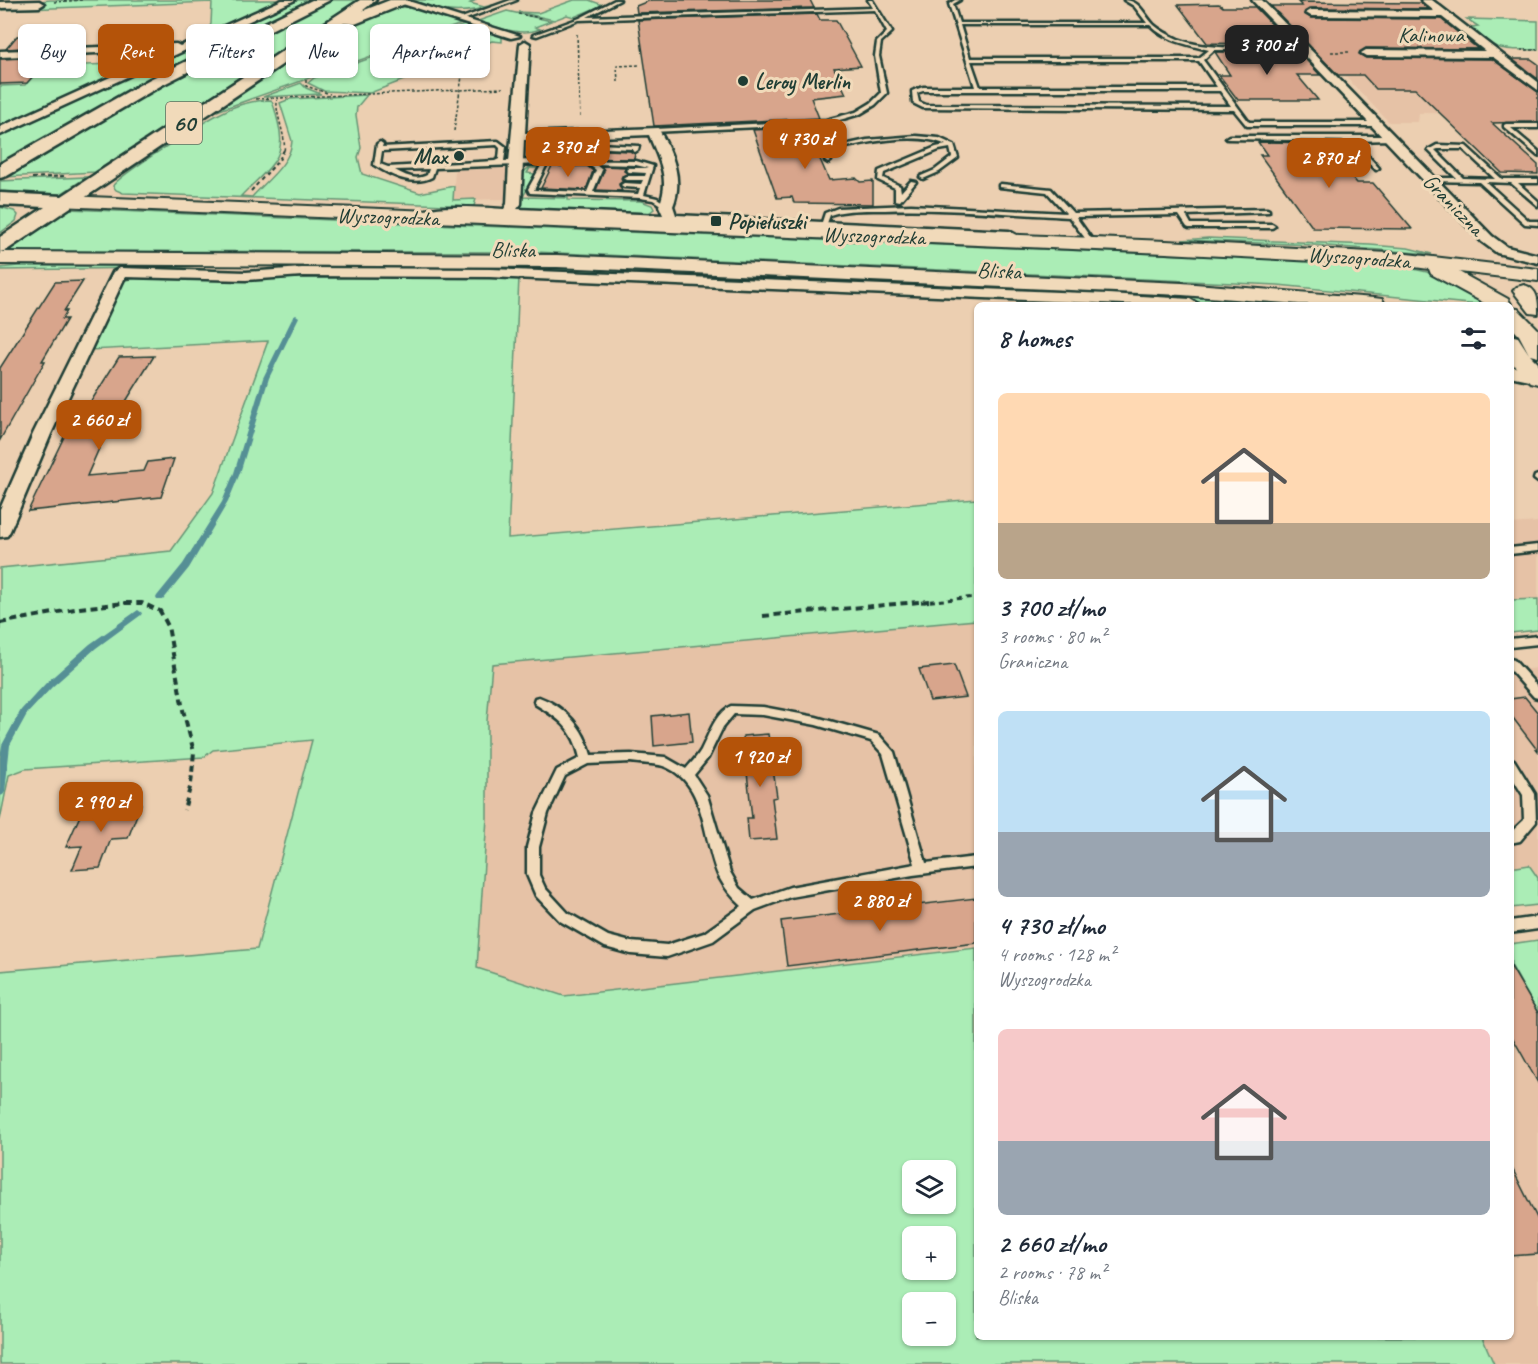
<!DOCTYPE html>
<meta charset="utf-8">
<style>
body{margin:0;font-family:Caveat,sans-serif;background:#f2f2f3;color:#1f2937;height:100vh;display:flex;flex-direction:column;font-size:22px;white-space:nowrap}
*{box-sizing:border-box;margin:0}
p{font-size:20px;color:#747a83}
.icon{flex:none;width:33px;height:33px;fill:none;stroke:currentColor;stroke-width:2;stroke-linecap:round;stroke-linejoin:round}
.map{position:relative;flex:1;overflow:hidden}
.side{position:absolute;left:974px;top:302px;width:540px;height:1038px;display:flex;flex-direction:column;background:#fff;border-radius:9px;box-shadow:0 2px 4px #0004}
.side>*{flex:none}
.top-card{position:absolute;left:18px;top:24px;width:570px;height:54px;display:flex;gap:12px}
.controls{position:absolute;left:902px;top:1160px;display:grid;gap:12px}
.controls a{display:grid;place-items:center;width:54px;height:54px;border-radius:9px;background:#fff;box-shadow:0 2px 4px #0004;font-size:30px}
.price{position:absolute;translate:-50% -51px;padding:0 14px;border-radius:12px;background:#b45309;color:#fff;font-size:20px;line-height:39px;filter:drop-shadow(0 2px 3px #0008)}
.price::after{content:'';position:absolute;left:50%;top:36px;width:18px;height:14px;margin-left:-9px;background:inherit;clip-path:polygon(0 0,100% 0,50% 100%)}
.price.current{background:#222;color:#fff}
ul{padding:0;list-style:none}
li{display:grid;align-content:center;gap:12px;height:318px;padding:0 24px}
li span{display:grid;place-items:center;height:186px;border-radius:9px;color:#555}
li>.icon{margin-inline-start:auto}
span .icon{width:108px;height:108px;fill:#fffc;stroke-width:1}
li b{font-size:26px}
h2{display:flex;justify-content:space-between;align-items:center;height:72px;padding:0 24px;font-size:26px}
.chip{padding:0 21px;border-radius:9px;background:#fff;box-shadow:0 2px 4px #0004;font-size:21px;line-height:54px}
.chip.current{background:#b45309;color:#fff}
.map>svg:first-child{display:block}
</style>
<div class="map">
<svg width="1538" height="1364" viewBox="0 0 1538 1364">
<rect width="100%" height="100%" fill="#eccfb1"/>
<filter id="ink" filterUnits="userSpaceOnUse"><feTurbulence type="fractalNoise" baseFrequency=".0167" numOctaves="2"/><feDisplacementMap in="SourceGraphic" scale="12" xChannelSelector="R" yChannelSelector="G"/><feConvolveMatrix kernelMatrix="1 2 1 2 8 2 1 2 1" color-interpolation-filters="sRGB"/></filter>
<g filter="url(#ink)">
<!-- built -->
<g fill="#e6c2a6">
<polygon points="1344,75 1461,76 1503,114 1419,113 1418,122 1389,122"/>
<polygon points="507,168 509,199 453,200 455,170"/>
<polygon points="1538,522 1538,601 1511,600 1511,524"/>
<polygon points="976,620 976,948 564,996 477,968 487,818 487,721 492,664"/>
<polygon points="1538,668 1538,905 1511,908 1510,671"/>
<polygon points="1538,949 1538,1364 1494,1364 1482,1337 1510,1336 1511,953"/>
</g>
<!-- green -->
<g fill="#abedb6" stroke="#659575" stroke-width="1.5" fill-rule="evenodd">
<polygon points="50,0 286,0 0,129 0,86 25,85 52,55 66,54 55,66 116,64 117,73 206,33 211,24 212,2 0,10 0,8 36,7 41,1"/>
<polygon points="292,0 311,0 142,83 0,164 0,133 19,127 171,57 154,68 158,69 179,54 177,53"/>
<polygon points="331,0 358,0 95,172 5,177 196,66"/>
<path d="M413 0H476L470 3 484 7 493 5C465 15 439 14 413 0Z"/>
<polygon points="574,0 589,0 603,5 574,17 567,15 554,20 518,12 538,13"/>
<polygon points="395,6 415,8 464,23 217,111 329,35 360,19"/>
<path d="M507 11 551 21 535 27 540 29C520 37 497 27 478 21Z"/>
<path d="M1467 19 1538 21V50C1503 49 1497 54 1472 27L1478 26Z"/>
<polygon points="467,24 502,35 502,42 492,41 410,72 417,75 370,93 324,91 308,83 314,78"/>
<polygon points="301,83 306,88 321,94 263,97"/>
<path d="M367 95 357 107 356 115 361 148 358 157 362 174 420 193 454 186 453 200 476 199 474 206 123 193 116 190 113 186C116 177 206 120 221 113 236 105 254 100 271 100 275 107 276 115 278 122 289 161 265 170 241 196L252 197C266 181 291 163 292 141L280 103 290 99Z"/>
<path d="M532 166 537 168H530L527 173 535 174 523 197 568 198V200L641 201 652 205 654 209 649 213 517 209C519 194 516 172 532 166Z"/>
<polygon points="87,177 61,194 0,191 0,181"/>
<polygon points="0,207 14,211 18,215 16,221 0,233"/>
<polygon points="68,209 1329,261 1400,266 1427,272 1488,304 1469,304 1278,285 536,252 8,251"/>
<polygon points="1208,238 1370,245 1408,248 1432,254 1314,245 1182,240"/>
<polygon points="18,266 149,266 215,270 152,268 0,270 0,268"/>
<polygon points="320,266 590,270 1156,295 1279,304 1236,304 1120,296 526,270 257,272"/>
<path d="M140 276 244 280 318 277H519L508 538 976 499V620L492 664 487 721V818L477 968 564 996 976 948V1336L1482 1337 1494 1364H0V971L257 949 312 740 213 750 204 757 25 769 9 775 0 820V568L171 551 213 493 268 341 90 350 123 281ZM912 1170H945V1203H912ZM912 1236H945V1269H912ZM912 1302H945V1335H912Z"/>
<polygon points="1538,599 1538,630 1511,633 1511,600"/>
<polygon points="1529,865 1538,878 1538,905 1511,908 1511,868"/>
<polygon points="1538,940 1538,1013 1511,965 1510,944"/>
</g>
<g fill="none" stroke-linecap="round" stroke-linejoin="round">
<!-- stream -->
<g fill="#548f95" fill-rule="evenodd">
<polygon points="296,315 299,317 269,378 240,473 228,502 189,568 163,600 157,600 156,598 157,596 183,564 222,502 234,473 263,378 293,317"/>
<polygon points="138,610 142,613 141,615 96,648 52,687 27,714 10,745 5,792 3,795 0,796 0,758 2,745 21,710 46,683 90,644"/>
</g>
</g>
<!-- building -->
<g fill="#d8a58c" stroke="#1f3d34" stroke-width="1.5">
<polygon points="651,0 810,0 814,8 637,13 636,6"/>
<polygon points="1298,2 1421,3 1428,9 1311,8 1304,14 1311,18 1441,19 1478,49 1366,48 1359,54 1366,58 1492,59 1538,92 1538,122 1492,123 1538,165 1538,174 1502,173 1415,89 1376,89 1363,75 1338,75 1271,6 1302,6"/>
<polygon points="1219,4 1223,7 1255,7 1292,45 1207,43 1178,5"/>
<polygon points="817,14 820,20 836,20 861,66 834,68 846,94 811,98 819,118 654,126 638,20"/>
<polygon points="72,34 60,46 6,49 17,36"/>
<polygon points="1215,52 1299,52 1320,75 1297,75 1318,100 1238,100 1219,75 1230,75"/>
<polygon points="50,57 27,83 0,84 0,59"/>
<polygon points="1512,59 1531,59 1538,64 1538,79"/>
<polygon points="806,127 829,180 856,178 860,182 873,181 873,204 794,203 792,197 777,198 753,130"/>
<polygon points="1258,142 1323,143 1357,183 1373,183 1412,229 1313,228 1260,155 1267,155"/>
<polygon points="560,148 630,151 635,154 634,159 556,158"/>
<polygon points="552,166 587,166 593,171 586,190 541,188"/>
<polygon points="601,166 626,167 624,171 628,174 622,176 623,181 619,184 622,191 596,190 604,171"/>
<polygon points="83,281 64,311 67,311 62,319 67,319 42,361 45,361 0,440 0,368 55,282"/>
<polygon points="154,356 120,411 115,412 87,476 144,471 148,462 174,459 161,497 28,511 80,404 90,403 119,357"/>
<polygon points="954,665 966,697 930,701 919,669"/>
<polygon points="1525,697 1538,713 1538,751 1510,714 1510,699"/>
<polygon points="689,712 692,742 654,746 652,716"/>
<polygon points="768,734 777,797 772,798 777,839 749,841 747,818 752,818 743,736"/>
<polygon points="141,804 128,838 111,839 100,868 72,870 82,846 66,847 83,809"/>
<polygon points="976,898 976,943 787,966 781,921"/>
<polygon points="1510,965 1538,1013 1538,1083 1510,1033"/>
<polygon points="1510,1164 1538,1220 1538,1254 1510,1256"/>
</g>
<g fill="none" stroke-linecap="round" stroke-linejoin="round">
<defs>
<g id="lane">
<polygon points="511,0 517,0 463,20 459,19"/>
<polygon points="615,0 620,0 587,17 873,8 868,0 872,0 892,32 881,42 879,56 887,93 875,105 860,114 826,124 652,132 651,131 654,129 826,120 856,112 871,103 881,93 875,56 877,42 887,32 875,10 579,20 537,36 533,35 580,18"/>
<path d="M955 0H960L953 4 959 23H1147L1134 6 1124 0C1140 0 1144 15 1154 25 1161 31 1169 35 1178 39 1219 54 1263 44 1306 48L1304 50H1214L1203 60 1249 122H1378L1381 124 1378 126H1247L1234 110 923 108 913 103 912 91 923 87H975L949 4ZM960 25H1150C1166 41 1188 45 1209 50L1199 58H970ZM971 61H1199L1217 87H980ZM923 91H1220L1231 106 926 105 919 102 917 93Z"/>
<polygon points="1506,124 1538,124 1538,128 1511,128 1538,151 1538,156 1504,127 1504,125"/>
<path d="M916 136 939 138 954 145 958 158 939 172 923 179 920 177 921 176 935 170 952 157 950 148 939 150 884 173 883 178 900 186 901 192 911 181 916 182 900 201 895 200V188L878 180 879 171 936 147 946 145C918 131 860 143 831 151V161L828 163 825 161 826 149 867 140Z"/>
<polygon points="1229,136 1391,136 1394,138 1391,140 1355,141 1378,167 1379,168 1376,170 1348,141 1227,139 1226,138"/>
<path d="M498 141 506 147 504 161 535 160 544 146 557 142 639 146 638 150 635 152 632 150 633 149 557 146 548 148 541 160 636 161 653 166 644 195 657 198 669 206 664 207 653 200 640 198 530 193 528 189 542 164 435 168 432 177C413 187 390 175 374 165L377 144 380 142 383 144 382 147ZM497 145 500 148 499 159 495 161 388 167 380 164 382 151ZM547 164H588L596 170 587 192 534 190ZM595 164 636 165 648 168H629L626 170 629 172 646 173 645 176H626L623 178 626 180H643L641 184 624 183 621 185 624 187 640 188 638 194 593 192 602 170ZM429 169 427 175C416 181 406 176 395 170Z"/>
<path d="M1437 145 1466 146 1502 179H1538V183H1518L1538 201V206L1511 183 1486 182 1529 221H1538V225L1525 224 1479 182 1429 181V179L1431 178H1456L1428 150ZM1438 149H1463L1495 179 1463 178 1435 150Z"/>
<path d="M1001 184 1051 189 1073 213 1267 209 1269 210V212L1186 215 1191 224H1272L1275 226 1272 228H1189L1187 227 1179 215 1076 217 1093 241 1090 243 1088 242 1069 217C1008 214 946 208 885 210 867 210 847 209 830 215L826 226 821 225 825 213 838 208 911 205 1066 213 1047 192 999 187V185Z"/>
<polygon points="1538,475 1538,482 1534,479 1535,476"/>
<polygon points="1538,545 1538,551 1510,554 1510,548"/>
<polygon points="1538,636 1538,644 1510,647 1510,639"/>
<polygon points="1510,659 1514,660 1538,687 1538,698 1534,697 1510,670"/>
<path d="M539 697C566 707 584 728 591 755L631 754 665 757 686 769C691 763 697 757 701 750 709 735 715 713 731 706L763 707 816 717 879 735 894 752 926 863 976 857V867L913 875 790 897 755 910 713 941 667 957 631 954 605 947 560 921 536 896 527 875V847L536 813 557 770 580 758C573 728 560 719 535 704L534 701 535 698ZM734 714 763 715 816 725 871 741 883 754 915 864 790 887 753 900 739 888 730 872 707 795 694 775 708 758 723 727ZM631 762C641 764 654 763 663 766 708 782 702 841 719 877 725 888 732 897 742 906L704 933 667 945 631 942 608 936 568 913 545 888 539 875V847L548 813 565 776 588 764Z"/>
<polygon points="1510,759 1514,760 1535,794 1536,822 1520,841 1510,843 1510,833 1524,820 1523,795 1510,774"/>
<polygon points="1538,917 1538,929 1510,933 1510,921"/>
</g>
<g id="street">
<polygon points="282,0 295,0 0,135 0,127 170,50 0,57 0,51 176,44 180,46"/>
<polygon points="390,0 405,0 520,36 511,38"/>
<polygon points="1252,0 1262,0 1492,236 1507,247 1538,255 1538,263 1497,253 1482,242"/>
<polygon points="1421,0 1432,0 1538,82 1538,90 1493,57 1366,56 1361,53 1366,50 1485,51 1442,17 1311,16 1306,13 1311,10 1434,11"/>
<polygon points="0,2 39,1 44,4 39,7 0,8"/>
<path d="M525 41 530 44 525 133 658 128C672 152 684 179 673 206L676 215 1009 231 1016 235 1009 239 824 229 455 215 417 218 415 215C427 203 486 208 504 209L507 204 509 162 520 44ZM649 135C659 160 671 179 659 206L663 215 517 209 521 204 524 140Z"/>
<polygon points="120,268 246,272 302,268 490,269 1108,294 1190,299 1198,304 1123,304 490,277 302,276 246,280 125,277 51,434 10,531 7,536 0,537 0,509 33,434 113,272"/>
<polygon points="1510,366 1538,372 1538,382 1510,376"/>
</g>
<g id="secondary">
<polygon points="65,196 1166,241 1407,254 1538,269 1538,281 1459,272 1508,299 1511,304 1486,304 1431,274 1429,269 1407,266 1166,253 58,206 56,202 58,198"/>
<polygon points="0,252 557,255 1182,283 1374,298 1382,299 1385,304 1299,304 1182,295 557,267 0,264"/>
<path d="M1524 285C1538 289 1538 300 1538 314L1530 313 1513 291 1517 287Z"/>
<polygon points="1510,308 1518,309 1538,329 1538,357 1530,355 1538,363 1538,384 1530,382 1510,361 1510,335 1518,337 1529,354 1519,335 1510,326"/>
</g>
<g id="primary">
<polygon points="312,0 330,0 162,85 7,176 0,178 0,164 150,79"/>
<polygon points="360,0 376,0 362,11 390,0 407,1 405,4 355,24 344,23 7,250 0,252 0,237 45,207 0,205 0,193 62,196"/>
</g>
</defs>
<!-- lane casing -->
<use href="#lane" stroke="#1f3d34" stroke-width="5"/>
<!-- street casing -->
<use href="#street" stroke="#1f3d34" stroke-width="5"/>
<!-- secondary casing -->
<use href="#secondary" stroke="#1f3d34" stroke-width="4"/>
<!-- primary casing -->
<use href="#primary" stroke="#1f3d34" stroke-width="5"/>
<!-- path-far3 -->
<g stroke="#1f3d34" stroke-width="1.5" stroke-dasharray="3 2" stroke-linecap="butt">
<polyline points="54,2 83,0"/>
<polyline points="518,14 541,18"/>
<polyline points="577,34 580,119"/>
<polyline points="1521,50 1538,50"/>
<polyline points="1331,52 1351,52"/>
<polyline points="306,80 306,86 330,94"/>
<polyline points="618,82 617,66 639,65"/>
<path d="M278 98C273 111 287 135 284 152"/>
<polyline points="256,99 503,88"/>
<polyline points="454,131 463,69"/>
</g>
<!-- path-far2 -->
<g stroke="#1f3d34" stroke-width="2" stroke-dasharray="4 3" stroke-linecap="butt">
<polyline points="32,178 66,176"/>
<polyline points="251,191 279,160 284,150"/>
</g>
<!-- path-far1 -->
<g stroke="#1f3d34" stroke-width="3" stroke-dasharray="5 4" stroke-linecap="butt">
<polyline points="124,603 127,603"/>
<polyline points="912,603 976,597"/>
</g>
<!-- path -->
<g stroke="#1f3d34" stroke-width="4" stroke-dasharray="7 4.5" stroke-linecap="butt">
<polyline points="763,616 929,601"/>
<polyline points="0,623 80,608 125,603 142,603 160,611 168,626 183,710 194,752 191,784 184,810"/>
</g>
<!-- lane -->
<use href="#lane" fill="#f1daba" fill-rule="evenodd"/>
<!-- street -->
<use href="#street" fill="#f1daba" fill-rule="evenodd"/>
<!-- secondary -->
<use href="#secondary" fill="#f1daba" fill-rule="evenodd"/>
<!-- primary -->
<use href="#primary" fill="#f1daba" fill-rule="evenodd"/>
</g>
</g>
<!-- markers -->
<g fill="#1f3d34" stroke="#f1daba" stroke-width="2">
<circle cx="743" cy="81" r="6"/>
<circle cx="459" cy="156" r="6"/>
<rect x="710" y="215" width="12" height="12" rx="3"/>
</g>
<g text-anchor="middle" stroke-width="6" stroke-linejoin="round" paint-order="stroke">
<!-- far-street labels -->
<g font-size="22" fill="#1f3d34" stroke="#f1daba">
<text x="1431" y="42">Kalinowa</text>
<text transform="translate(1454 204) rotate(46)" y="8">Graniczna</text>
<text transform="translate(388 216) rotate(2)" y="8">Wyszogrodzka</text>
<text transform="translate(874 235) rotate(2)" y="8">Wyszogrodzka</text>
<text transform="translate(513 249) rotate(1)" y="8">Bliska</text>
<text transform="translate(1359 257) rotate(4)" y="8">Wyszogrodzka</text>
<text transform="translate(999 270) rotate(3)" y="8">Bliska</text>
</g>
<!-- far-poi labels -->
<g font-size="22" font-weight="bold" fill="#1f3d34" stroke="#f1daba" text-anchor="start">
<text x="755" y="89">Leroy Merlin</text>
<text x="447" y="164" text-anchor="end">Max</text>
<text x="728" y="229">Popiełuszki</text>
</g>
<!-- shield labels -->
<rect fill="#f1daba" stroke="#5e6c5c" stroke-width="1.5" x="166" y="102" width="36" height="42" rx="4.5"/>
<g font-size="24" font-weight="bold" fill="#1f3d34">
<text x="184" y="131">60</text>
</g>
</g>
</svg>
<div class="controls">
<a><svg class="icon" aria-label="layers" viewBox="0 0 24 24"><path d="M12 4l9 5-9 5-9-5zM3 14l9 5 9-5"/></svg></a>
<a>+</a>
<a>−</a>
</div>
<b class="price current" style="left:1267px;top:76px">3 700 zł</b>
<b class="price" style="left:805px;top:170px">4 730 zł</b>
<b class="price" style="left:568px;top:178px">2 370 zł</b>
<b class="price" style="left:1329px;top:189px">2 870 zł</b>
<b class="price" style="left:99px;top:451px">2 660 zł</b>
<b class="price" style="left:760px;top:788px">1 920 zł</b>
<b class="price" style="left:101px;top:833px">2 990 zł</b>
<b class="price" style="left:880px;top:932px">2 880 zł</b>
<div class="top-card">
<a class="chip">Buy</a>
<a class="chip current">Rent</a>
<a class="chip">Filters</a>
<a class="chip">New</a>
<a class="chip">Apartment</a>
</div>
<section class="side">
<h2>8 homes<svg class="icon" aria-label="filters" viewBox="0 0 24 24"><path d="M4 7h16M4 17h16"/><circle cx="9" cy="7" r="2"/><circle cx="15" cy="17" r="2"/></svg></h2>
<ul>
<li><span style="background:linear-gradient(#ffd9b3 70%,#b9a48a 0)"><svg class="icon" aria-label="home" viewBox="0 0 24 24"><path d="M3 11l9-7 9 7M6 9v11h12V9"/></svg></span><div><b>3 700 zł/mo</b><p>3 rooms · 80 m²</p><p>Graniczna</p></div></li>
<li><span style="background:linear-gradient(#bfe0f5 65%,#9aa5b1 0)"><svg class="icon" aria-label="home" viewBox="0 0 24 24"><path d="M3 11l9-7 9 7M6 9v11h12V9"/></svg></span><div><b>4 730 zł/mo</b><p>4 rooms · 128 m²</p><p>Wyszogrodzka</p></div></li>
<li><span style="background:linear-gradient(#f6c9c9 60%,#9aa5b1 0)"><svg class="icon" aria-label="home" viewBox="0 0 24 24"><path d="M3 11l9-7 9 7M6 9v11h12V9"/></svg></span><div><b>2 660 zł/mo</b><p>2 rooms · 78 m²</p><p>Bliska</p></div></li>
</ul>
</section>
</div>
